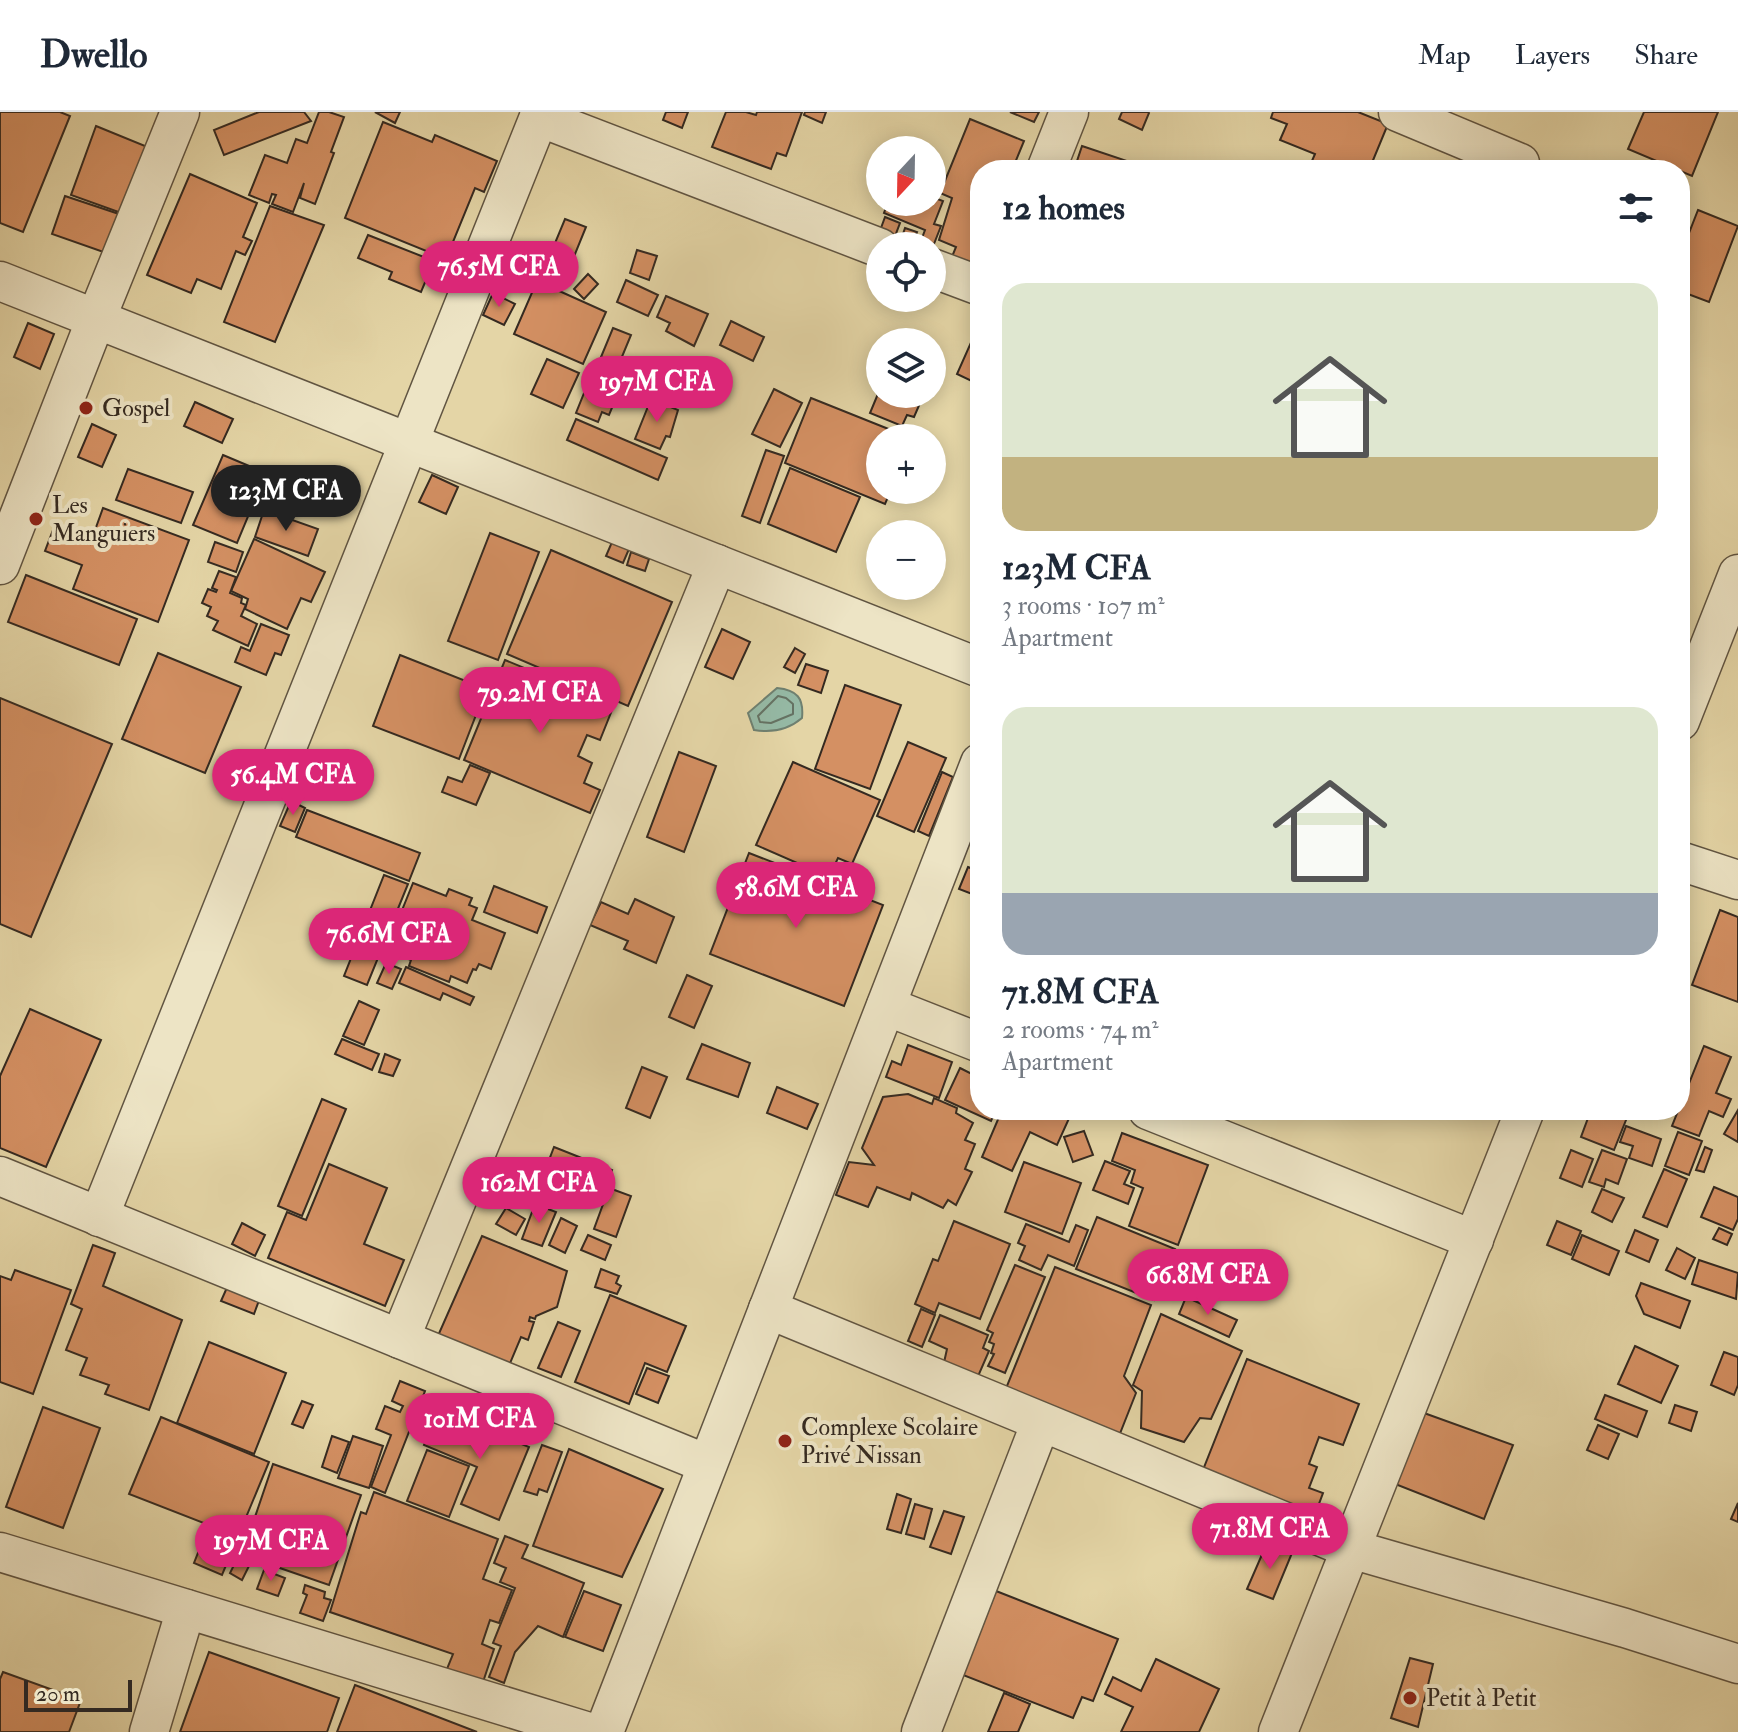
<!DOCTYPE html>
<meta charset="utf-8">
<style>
body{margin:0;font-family:"IM FELL Double Pica",serif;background:#f6f6f7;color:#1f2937;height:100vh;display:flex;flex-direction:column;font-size:30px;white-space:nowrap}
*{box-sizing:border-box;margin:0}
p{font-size:26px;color:#747a83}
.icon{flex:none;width:44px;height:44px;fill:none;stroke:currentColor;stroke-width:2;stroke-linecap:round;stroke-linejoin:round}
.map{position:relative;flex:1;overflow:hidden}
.side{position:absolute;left:970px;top:48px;width:720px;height:960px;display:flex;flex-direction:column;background:#fff;border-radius:32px;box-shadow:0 4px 20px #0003}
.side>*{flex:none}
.needle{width:52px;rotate:202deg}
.controls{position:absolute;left:866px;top:24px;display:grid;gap:16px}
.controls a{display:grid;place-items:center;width:80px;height:80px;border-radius:50%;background:#fff;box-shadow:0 4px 20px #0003;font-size:40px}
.scale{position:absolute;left:24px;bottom:20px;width:108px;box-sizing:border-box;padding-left:8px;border:4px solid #352a21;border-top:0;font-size:22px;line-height:28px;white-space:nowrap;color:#352a21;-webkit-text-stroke:6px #ede4c5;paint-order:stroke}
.price{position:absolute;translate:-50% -68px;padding:0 18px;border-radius:28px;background:#db2777;color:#fff;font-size:26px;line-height:52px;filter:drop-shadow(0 2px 4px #0008)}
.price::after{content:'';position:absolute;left:50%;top:48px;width:24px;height:18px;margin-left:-12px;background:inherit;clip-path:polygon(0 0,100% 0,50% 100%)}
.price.active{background:#222;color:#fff}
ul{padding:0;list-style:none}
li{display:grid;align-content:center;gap:16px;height:424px;padding:0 32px}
li span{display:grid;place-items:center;height:248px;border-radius:24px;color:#555}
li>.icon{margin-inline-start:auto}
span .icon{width:144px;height:144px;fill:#fffc;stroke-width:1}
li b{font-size:34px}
h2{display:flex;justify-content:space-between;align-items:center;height:96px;padding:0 32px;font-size:34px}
header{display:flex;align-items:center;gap:48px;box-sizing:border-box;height:112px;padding:0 40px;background:#fff;border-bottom:2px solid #e0e1e3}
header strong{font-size:38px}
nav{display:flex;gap:44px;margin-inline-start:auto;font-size:28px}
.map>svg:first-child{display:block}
</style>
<header>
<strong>Dwello</strong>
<nav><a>Map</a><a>Layers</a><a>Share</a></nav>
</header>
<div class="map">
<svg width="1738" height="1620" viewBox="0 0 1738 1620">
<rect width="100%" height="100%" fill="#e4d5a6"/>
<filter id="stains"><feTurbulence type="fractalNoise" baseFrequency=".0025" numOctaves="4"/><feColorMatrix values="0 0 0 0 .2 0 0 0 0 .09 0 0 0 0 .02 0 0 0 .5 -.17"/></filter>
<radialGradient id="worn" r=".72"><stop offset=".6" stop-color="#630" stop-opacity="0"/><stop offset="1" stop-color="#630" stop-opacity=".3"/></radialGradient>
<!-- water -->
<path fill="#95b9a5" stroke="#6f8070" stroke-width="2" d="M777 576C797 578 804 586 802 606 788 618 772 621 754 618L748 601Z"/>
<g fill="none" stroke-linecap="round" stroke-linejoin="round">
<!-- shore -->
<polygon stroke="#657263" stroke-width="2" points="778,584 786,586 793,592 793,602 771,611 760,610 758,604"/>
</g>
<!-- building -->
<g fill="#d49063" stroke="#352a21" stroke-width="2">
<polygon points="0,0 60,0 70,4 23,120 0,111"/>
<polygon points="259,0 304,0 311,9 224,43 214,18"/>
<polygon points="319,0 329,0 344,5 331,40 334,41 315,92 300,86 304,71 293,100 272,92 276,83 272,82 269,91 249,83 265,43 287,51 296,27 307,31"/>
<polygon points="375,0 400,0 395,11"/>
<polygon points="666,0 688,0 682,16 663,8"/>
<polygon points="726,0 746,0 756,3 757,0 802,0 786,44 777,41 771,57 712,35"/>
<polygon points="805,0 826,0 822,11 804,3"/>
<polygon points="1010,0 1039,0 1034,10"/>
<polygon points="1122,0 1148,0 1149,1 1142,18 1119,7"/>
<polygon points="1273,0 1358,0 1388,12 1369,58 1308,58 1315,42 1280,28 1287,12 1271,6"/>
<polygon points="1644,0 1718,0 1692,64 1628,37"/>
<polygon points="970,7 1024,29 1012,58 980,58 980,138 971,160 949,152 956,135 939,128 952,86 940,81"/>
<polygon points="383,10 432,30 435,23 497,49 484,80 475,76 446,147 345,106"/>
<polygon points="96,14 150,36 124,102 71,83"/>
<polygon points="1082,34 1133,51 1130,58 1074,58"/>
<polygon points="190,62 257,91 243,125 252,129 245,143 236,139 221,177 197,167 191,181 147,163"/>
<polygon points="65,84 125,104 112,143 52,122"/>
<polygon points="932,85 943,89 934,112 941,114 932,137 932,134 919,134 925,118 884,101 888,90 932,90"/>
<polygon points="270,94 324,113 275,230 224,210"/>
<polygon points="1698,98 1738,114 1709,190 1680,179 1680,144"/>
<polygon points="885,105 900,111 892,132 877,127"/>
<polygon points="565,107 586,115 564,169 543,160"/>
<polygon points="905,116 917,120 911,134 899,134"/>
<polygon points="368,123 434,149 421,180 389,167 392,160 358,146"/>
<polygon points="637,138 657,144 649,168 630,161"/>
<polygon points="509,147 531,158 522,176 500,165"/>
<polygon points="588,162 598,172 584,187 574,177"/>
<polygon points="626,168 658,183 648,204 617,190"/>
<polygon points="537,169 606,200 583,252 514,222"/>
<polygon points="493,181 515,192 504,213 483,203"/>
<polygon points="666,184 708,202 694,234 666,219 670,211 657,205"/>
<polygon points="731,209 764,225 753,249 720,233"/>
<polygon points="28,211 54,222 40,257 14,245"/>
<polygon points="613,216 631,223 619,252 601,245"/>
<polygon points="973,226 980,229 980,273 957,262"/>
<polygon points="547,247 579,261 563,296 531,282"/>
<polygon points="659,252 688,265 677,290 648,278"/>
<polygon points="595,254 618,263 612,276 619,279 609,303 602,300 598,310 576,301"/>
<polygon points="774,277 802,291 780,335 752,322"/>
<polygon points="880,277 880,282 924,282 914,305 907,303 902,314 870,301"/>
<polygon points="811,286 911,326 880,326 880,378 891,378 885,392 785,351"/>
<polygon points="651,287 678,298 670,325 666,324 660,337 635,327"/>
<polygon points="195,290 233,307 222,331 184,314"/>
<polygon points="576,307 667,346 658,368 567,328"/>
<polygon points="92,312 116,323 102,355 78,345"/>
<polygon points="766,338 784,344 760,411 742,404"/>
<polygon points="223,343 266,361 237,431 193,413"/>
<polygon points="790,356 860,385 836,440 768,412"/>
<polygon points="128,357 193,380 181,411 116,388"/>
<polygon points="432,363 458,375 446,402 419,390"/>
<polygon points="103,396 189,428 158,510 73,477 82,453 45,439 53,418 90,432"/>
<polygon points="264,398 318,417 308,444 255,425"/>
<polygon points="490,421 539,440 498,548 448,529"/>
<polygon points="254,427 325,460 311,490 301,486 287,517 245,497 248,487 231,479"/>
<polygon points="215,430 243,440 236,460 208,450"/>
<polygon points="612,430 629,437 623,451 606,444"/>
<polygon points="551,438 672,490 628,594 507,542"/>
<polygon points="631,440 649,447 645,459 627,453"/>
<polygon points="219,459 236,465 230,481 242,486 241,491 246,493 241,504 257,512 248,534 213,518 218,509 207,504 211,495 202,491 208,477 216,480 217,478 212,476"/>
<polygon points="26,463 137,507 119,553 8,510"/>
<polygon points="261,512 289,523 281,543 275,541 266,563 235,550 241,535 250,539"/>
<polygon points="722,517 750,530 733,567 705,555"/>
<polygon points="795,536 805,542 795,561 784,555"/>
<polygon points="158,541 241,575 205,661 122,627"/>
<polygon points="400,543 486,577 459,647 373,614"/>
<polygon points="505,548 614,593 600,628 587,623 578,644 592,651 584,671 600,678 590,701 464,648"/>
<polygon points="806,552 828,559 821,581 798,573"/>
<polygon points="845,573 901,593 870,677 815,657"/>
<polygon points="0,586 112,632 31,825 0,812"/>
<polygon points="908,630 946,646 914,720 877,704"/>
<polygon points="679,640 716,654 684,740 647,725"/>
<polygon points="793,650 880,688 852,752 838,746 829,765 756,733"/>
<polygon points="470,653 490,661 476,693 442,680 448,665 462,670"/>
<polygon points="942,660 953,665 929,724 918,719"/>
<polygon points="291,689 305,696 295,720 280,714"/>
<polygon points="307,698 420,741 409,769 296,725"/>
<polygon points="749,741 883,793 844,894 710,842"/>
<polygon points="968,755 980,760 980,785 959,777"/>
<polygon points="384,763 408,772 367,873 344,864"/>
<polygon points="413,771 446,784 449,777 472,786 469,793 477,796 472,808 505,821 491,857 479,852 476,858 473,857 467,871 451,864 449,870 409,854 411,848 386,838"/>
<polygon points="494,774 547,795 537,821 484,800"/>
<polygon points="635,787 674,805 656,851 624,837 628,829 590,813 601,790 628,802"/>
<polygon points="1720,798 1738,805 1738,890 1692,873"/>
<polygon points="386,851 401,857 392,877 377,871"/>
<polygon points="406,855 474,885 470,893 443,881 440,888 399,871"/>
<polygon points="687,863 712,874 694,916 669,905"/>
<polygon points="359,889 379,898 364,933 343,924"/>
<polygon points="30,897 101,928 46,1055 0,1036 0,964"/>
<polygon points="342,927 379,942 372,958 335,942"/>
<polygon points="702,932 750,951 738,985 687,967"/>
<polygon points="908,933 952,950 939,986 886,965 892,949 901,953"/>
<polygon points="1704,934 1731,945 1716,981 1731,987 1723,1005 1709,999 1699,1024 1672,1014"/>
<polygon points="385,942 400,948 393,964 379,960"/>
<polygon points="642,955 667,965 650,1006 626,996"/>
<polygon points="960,956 980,966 980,998 996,998 991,1009 945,988"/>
<polygon points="777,975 818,992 807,1017 767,1001"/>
<polygon points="908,982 932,992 934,986 957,996 956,1001 973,1011 965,1028 975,1032 965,1057 972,1060 956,1093 948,1088 943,1096 912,1081 910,1088 877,1075 868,1095 836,1083 849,1050 874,1053 862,1036 883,985"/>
<polygon points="322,987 346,997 302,1104 278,1094"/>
<polygon points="1002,998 1061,998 1071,1002 1057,1033 1030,1020 1012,1059 982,1045"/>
<polygon points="1591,998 1630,998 1614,1038 1581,1025"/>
<polygon points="1738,998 1738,1030 1724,1022"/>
<polygon points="1626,1014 1661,1027 1652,1054 1629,1046 1633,1034 1620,1030"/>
<polygon points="1084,1019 1093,1043 1073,1050 1064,1025"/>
<polygon points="1678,1020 1702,1029 1689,1063 1665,1054"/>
<polygon points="1122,1021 1208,1053 1178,1133 1129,1114 1143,1076 1131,1071 1135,1058 1112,1049"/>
<polygon points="554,1035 612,1058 599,1091 541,1069"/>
<polygon points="1705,1035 1712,1038 1704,1060 1696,1058"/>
<polygon points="1571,1038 1593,1047 1582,1075 1560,1066"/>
<polygon points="1602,1038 1627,1047 1618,1072 1606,1067 1604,1075 1589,1070"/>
<polygon points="1105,1049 1130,1059 1124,1072 1134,1076 1128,1092 1093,1078"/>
<polygon points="1024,1050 1081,1071 1062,1122 1005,1100"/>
<polygon points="329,1052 387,1076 364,1132 404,1148 385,1194 268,1146 287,1100 306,1108"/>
<polygon points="1664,1057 1687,1067 1667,1115 1643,1105"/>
<polygon points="1714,1075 1738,1085 1738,1107 1733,1118 1701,1105"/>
<polygon points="609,1076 631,1084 616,1125 594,1117"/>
<polygon points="1602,1077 1624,1086 1612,1110 1592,1100"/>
<polygon points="535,1092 556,1100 542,1134 522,1127"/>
<polygon points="506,1096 525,1107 516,1123 496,1112"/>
<polygon points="1097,1105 1175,1137 1154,1188 1076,1157"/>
<polygon points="561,1106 577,1114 565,1141 549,1133"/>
<polygon points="954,1109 1010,1132 980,1207 939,1191 935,1201 915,1192 933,1147 938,1149"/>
<polygon points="1557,1109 1581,1119 1571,1143 1547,1133"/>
<polygon points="242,1111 265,1123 255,1144 232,1132"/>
<polygon points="1026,1112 1069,1130 1076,1113 1088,1118 1074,1154 1048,1143 1041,1158 1019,1148 1025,1134 1018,1131"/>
<polygon points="1719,1116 1732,1122 1727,1133 1713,1127"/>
<polygon points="1635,1118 1658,1128 1649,1150 1626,1140"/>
<polygon points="588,1123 611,1133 605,1148 581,1138"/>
<polygon points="1582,1123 1619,1139 1609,1163 1572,1147"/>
<polygon points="482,1124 567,1159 557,1195 536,1204 535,1207 530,1205 529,1209 534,1210 528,1228 521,1225 508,1256 437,1226"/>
<polygon points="93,1133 115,1141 103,1174 182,1208 149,1298 105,1282 109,1273 80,1263 87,1246 66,1238 82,1197 71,1192"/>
<polygon points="1677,1136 1695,1146 1685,1167 1666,1158"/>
<polygon points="1699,1148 1738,1161 1736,1187 1692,1172"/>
<polygon points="1015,1153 1045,1165 1005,1261 988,1254 994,1242 991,1241 994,1232 989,1230 993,1221 987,1218"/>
<polygon points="1055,1155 1151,1193 1124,1264 1136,1281 1119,1324 1005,1279"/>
<polygon points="601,1157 619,1164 616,1171 621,1174 617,1182 595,1175"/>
<polygon points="15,1158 71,1178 33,1282 0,1270 0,1164 11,1168"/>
<polygon points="229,1171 261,1183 254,1202 221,1189"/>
<polygon points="1641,1171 1690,1189 1680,1216 1644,1202 1636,1184"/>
<polygon points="610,1183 686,1214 667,1260 645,1251 629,1292 575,1270"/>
<polygon points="1186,1185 1237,1208 1229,1225 1179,1202"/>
<polygon points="921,1197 935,1203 922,1235 908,1229"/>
<polygon points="1161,1202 1242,1239 1211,1307 1200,1306 1184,1330 1141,1316 1142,1279 1133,1273"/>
<polygon points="940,1203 988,1223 983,1236 989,1239 976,1269 943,1255 947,1237 929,1229"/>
<polygon points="558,1210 580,1219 561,1265 538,1256"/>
<polygon points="209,1230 286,1261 254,1342 177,1311"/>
<polygon points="1635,1234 1678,1254 1661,1291 1618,1272"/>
<polygon points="1724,1240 1738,1245 1738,1273 1734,1283 1711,1273"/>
<polygon points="1247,1247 1359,1292 1343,1333 1319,1325 1309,1352 1317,1355 1309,1376 1323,1381 1311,1413 1199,1368"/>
<polygon points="647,1256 669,1264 658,1291 636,1282"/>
<polygon points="400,1269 425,1279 385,1381 371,1375 391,1323 376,1317 385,1294 400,1300 403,1294 392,1289"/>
<polygon points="1605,1283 1647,1299 1637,1325 1595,1307"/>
<polygon points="302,1289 313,1293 303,1316 292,1312"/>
<polygon points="1675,1293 1697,1300 1691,1319 1669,1311"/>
<polygon points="43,1295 100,1316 63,1416 6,1395"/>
<polygon points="438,1298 529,1335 499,1408 461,1392 477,1355 424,1333"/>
<polygon points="1424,1301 1513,1333 1484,1407 1385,1368"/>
<polygon points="161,1305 269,1350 222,1463 194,1451 209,1413 129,1382"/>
<polygon points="1598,1313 1619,1322 1608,1347 1587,1338"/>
<polygon points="332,1324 349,1330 337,1361 322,1355"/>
<polygon points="353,1324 383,1334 369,1376 338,1366"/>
<polygon points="542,1333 562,1340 547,1380 539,1377 537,1383 524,1379"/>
<polygon points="569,1337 663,1377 622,1465 533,1434"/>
<polygon points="427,1338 469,1354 449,1405 407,1389"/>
<polygon points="273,1352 361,1383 329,1473 242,1443"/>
<polygon points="374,1380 498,1427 483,1467 512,1478 499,1511 490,1508 482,1532 494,1537 483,1570 447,1557 453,1542 330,1500 361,1400 366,1402"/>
<polygon points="897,1382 911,1387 901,1421 887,1417"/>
<polygon points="1738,1391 1738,1410 1731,1407"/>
<polygon points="915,1392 932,1397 924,1427 906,1422"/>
<polygon points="944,1399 964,1405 951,1442 930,1435"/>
<polygon points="505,1424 528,1433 522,1446 584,1471 563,1525 538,1514 515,1540 504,1571 489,1565 501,1534 493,1531 515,1476 500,1470 506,1456 494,1451"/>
<polygon points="1267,1431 1292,1441 1273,1487 1247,1477"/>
<polygon points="238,1445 250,1452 242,1468 230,1461"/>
<polygon points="264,1458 285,1466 278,1484 257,1477"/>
<polygon points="305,1473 325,1480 324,1486 331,1488 323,1509 300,1501 307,1483 303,1481"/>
<polygon points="584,1479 621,1493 603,1539 565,1525"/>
<polygon points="996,1479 1118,1527 1093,1589 1082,1585 1073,1606 963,1563"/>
<polygon points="209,1540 339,1586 327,1620 180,1620"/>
<polygon points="1410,1546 1433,1552 1418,1615 1391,1606"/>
<polygon points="1156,1547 1219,1577 1199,1620 1121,1620 1133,1595 1105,1582 1113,1565 1141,1579"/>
<polygon points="3,1560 81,1588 69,1620 0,1620 0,1567"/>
<polygon points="355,1573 477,1620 337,1620"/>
<polygon points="1004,1581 1030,1592 1018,1620 988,1620"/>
</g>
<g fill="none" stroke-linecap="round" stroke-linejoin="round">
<defs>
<g id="minor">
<polyline points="1398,0 1520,51 1517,58"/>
<polyline points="539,5 880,136"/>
<polyline points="1046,58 1069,0"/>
<polyline points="932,156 980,174"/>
<polyline points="0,169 980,556"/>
<polyline points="0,453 96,207 180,0"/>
<polyline points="1680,609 1738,462"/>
<polyline points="1680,749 1738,768"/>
<polyline points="886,894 980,931"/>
<polyline points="1148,998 1474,1128"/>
<polyline points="0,1064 707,1352"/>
<polyline points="99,1105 541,0"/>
<polyline points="768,1197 1351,1437 1625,1516 1738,1552"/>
<polyline points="400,1227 717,452"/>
<polyline points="0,1440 589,1620"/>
<polyline points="149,1620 186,1497"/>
<polyline points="604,1620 980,651"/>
<polyline points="921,1620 1041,1310"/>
<polyline points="1278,1620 1525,998"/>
</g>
</defs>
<!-- minor casing -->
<use href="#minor" stroke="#615542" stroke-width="41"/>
<!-- minor -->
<use href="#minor" stroke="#ede4c5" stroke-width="38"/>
</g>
<!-- markers -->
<g fill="#8f2418" stroke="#ede4c5" stroke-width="3">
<circle cx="86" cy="296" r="8"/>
<circle cx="36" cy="407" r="8"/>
<circle cx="785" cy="1329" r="8"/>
<circle cx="1410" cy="1586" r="8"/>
</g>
<g text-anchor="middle" stroke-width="8" stroke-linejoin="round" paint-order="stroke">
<!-- poi labels -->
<g font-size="24" fill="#352a21" stroke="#ede4c5" text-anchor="start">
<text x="102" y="304">Gospel</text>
<text x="52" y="401">Les<tspan x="52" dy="28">Manguiers</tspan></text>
<text x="801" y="1323">Complexe Scolaire<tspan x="801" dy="28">Privé Nissan</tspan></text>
<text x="1426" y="1594">Petit à Petit</text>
</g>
</g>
<rect width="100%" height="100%" filter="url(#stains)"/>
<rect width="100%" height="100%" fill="url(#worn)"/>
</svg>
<div class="controls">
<a><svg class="needle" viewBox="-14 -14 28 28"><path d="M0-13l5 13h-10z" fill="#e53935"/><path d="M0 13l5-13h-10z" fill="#747a83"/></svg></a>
<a><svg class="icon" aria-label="locate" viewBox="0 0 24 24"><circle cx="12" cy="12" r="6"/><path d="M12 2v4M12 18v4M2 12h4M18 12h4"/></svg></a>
<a><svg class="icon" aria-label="layers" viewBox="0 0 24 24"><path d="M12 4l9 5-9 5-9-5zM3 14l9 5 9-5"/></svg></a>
<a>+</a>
<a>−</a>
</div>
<div class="scale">20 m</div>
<b class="price" style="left:499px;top:197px">76.5M CFA</b>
<b class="price" style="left:657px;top:312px">197M CFA</b>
<b class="price active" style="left:286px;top:421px">123M CFA</b>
<b class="price" style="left:540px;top:623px">79.2M CFA</b>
<b class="price" style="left:293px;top:705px">56.4M CFA</b>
<b class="price" style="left:796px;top:818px">58.6M CFA</b>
<b class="price" style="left:389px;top:864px">76.6M CFA</b>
<b class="price" style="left:539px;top:1113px">162M CFA</b>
<b class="price" style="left:1208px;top:1205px">66.8M CFA</b>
<b class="price" style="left:480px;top:1349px">101M CFA</b>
<b class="price" style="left:1270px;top:1459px">71.8M CFA</b>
<b class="price" style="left:271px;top:1471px">197M CFA</b>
<section class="side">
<h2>12 homes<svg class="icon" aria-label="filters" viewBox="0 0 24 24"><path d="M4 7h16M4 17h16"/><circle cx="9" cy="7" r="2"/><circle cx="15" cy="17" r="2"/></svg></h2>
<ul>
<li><span style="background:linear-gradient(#dfe7d0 70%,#c2b280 0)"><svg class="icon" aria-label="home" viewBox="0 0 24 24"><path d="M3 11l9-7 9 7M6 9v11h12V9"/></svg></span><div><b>123M CFA</b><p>3 rooms · 107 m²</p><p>Apartment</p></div></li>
<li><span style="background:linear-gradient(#dfe7d0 75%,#9aa5b1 0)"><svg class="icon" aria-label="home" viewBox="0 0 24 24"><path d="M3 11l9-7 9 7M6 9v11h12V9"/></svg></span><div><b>71.8M CFA</b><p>2 rooms · 74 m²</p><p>Apartment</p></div></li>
</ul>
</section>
</div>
